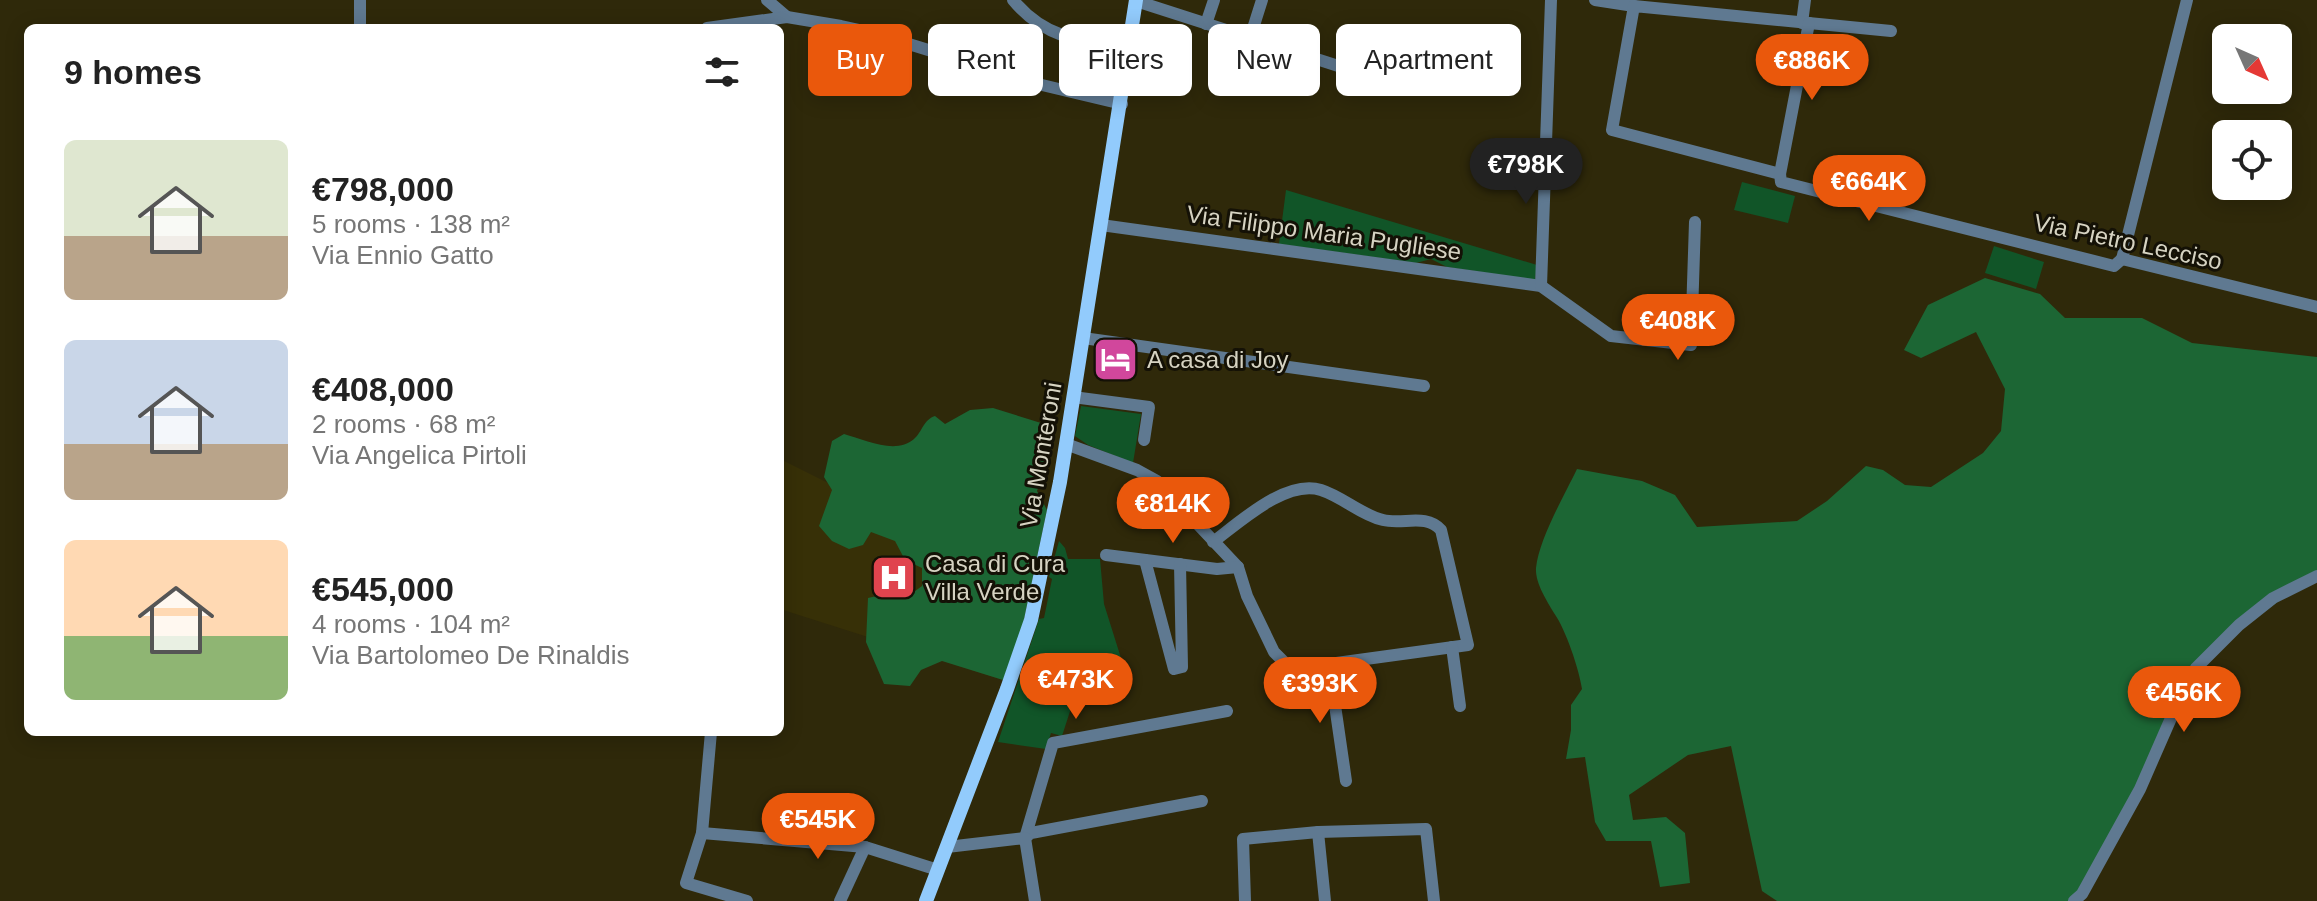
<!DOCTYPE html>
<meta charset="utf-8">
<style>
body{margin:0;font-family:Arial,sans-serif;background:#f2f2f2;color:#222;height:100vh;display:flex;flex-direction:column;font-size:30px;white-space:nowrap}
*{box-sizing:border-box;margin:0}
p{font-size:26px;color:#767676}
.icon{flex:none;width:44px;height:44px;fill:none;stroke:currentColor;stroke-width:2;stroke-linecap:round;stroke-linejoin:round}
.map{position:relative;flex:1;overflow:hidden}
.panel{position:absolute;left:24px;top:24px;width:760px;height:712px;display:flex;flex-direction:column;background:#fff;border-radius:12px;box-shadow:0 4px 20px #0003}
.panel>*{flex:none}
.top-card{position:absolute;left:808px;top:24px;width:760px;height:72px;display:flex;gap:16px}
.needle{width:52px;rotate:135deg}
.controls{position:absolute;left:2212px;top:24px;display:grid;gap:16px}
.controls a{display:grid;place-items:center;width:80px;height:80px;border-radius:12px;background:#fff;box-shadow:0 4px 20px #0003;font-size:40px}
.price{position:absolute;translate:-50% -68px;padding:0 18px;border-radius:28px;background:#ea580c;color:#fff;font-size:26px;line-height:52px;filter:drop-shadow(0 2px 4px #0008)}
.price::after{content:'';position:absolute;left:50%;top:48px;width:24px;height:18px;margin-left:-12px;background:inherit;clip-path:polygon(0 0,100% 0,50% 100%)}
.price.current{background:#222;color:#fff}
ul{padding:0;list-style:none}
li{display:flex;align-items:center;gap:24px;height:200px;padding:0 40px}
li span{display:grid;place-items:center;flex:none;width:224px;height:160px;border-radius:12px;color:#555}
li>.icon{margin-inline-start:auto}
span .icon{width:96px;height:96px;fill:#fffc;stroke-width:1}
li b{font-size:34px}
h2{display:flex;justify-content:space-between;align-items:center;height:96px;padding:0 40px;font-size:34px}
.tag{padding:0 28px;border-radius:12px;background:#fff;box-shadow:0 4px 20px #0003;font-size:28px;line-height:72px}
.tag.current{background:#ea580c;color:#fff}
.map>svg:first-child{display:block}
</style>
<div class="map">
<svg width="2317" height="901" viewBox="0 0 2317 901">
<rect width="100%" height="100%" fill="#2f290a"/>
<!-- built -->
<polygon fill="#373007" points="780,459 834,486 917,510 1003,680 780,609"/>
<!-- green -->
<g fill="#115528">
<polygon points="1742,182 1795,196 1788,223 1734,210"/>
<polygon points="1286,190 1537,265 1535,280 1447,267 1431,259 1416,263 1279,244"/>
<polygon points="1994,246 2044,262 2036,289 1985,273"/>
<polygon points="1081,406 1141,414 1133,463 1088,445 1075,436"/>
<polygon points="1059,541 1065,548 1068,559 1100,559 1104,604 1131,690 1075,696 1062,736 1051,733 1046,749 998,742 1039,619 1044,618 1052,579 1049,577"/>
</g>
<!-- forest -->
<g fill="#1c6634">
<path d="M1985 278 2040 294 2065 318H2142L2192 343 2317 357V573L2192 665 2135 791 2079 892 2069 901H1777L1762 891 1731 746 1688 755 1629 795 1633 820 1666 817 1685 833 1690 883 1660 887 1651 841H1606L1595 822 1585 757 1566 759 1571 730V705L1582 689C1579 669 1566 630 1554 613 1547 601 1535 583 1536 568 1539 539 1564 496 1577 469L1642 481 1675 495 1697 527 1797 521 1827 501 1866 466 1883 470 1905 485 1931 487 1983 453 2001 431 2005 389 1976 332 1921 358 1904 350 1928 305Z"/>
<path d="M993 408 1041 423C1052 452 1048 462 1037 491L1047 510 1022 629 1003 680 942 661 921 670 910 686 884 684 866 642 868 598 894 592 907 597 922 586V568L905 560 895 541 871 532 863 545 849 549 832 541 819 526 832 490 824 477 832 441 844 434C865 440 896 455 914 439 923 431 923 420 935 416L945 424 970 410Z"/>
</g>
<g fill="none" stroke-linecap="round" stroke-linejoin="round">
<!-- minor -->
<g stroke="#5f7991" stroke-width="12">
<polyline points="360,0 360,28"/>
<polyline points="767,0 787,17"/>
<path d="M1013 0C1046 40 1081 41 1130 46"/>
<polyline points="1595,0 1634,6"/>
<polyline points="1136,1 1360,73"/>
<polyline points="1802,23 1805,0"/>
<polyline points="1206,24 1214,0"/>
<polyline points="707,28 787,17 841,26 873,33 1042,85 1122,104"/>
<polyline points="1891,31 1634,6 1612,130 1780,174 1781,182 2114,266 2122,259 2317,307"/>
<polyline points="1250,38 1262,0"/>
<polyline points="1780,174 1809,23"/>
<polyline points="1101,225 1541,286 1611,336 1691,345 1695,222"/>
<polyline points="2122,259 2187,0"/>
<polyline points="1541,286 1551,0"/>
<polyline points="1083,338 1424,386"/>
<polyline points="1073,397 1149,407 1144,440"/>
<path d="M1066 444 1137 470 1157 481 1238 567 1247 596 1274 652 1285 663 1300 668 1468 645 1441 530C1426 513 1403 525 1383 520 1361 515 1343 497 1321 490 1286 479 1240 522 1213 542"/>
<polyline points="1106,555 1217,569 1238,567"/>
<polyline points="1145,560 1174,669 1182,667 1180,564"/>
<polyline points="1452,647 1460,706"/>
<polyline points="1329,664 1346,781"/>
<polyline points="711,732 702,833 686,883 747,901"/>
<polyline points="1318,832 1325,901"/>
<polyline points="702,833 865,847 938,870"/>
<polyline points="1025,838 1053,743 1227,711"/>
<polyline points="1025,838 1031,833 1202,801"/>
<polyline points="947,847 1025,838 1035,901"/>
<polyline points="840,901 865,847"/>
<polyline points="1245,901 1243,839 1318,832 1426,829 1434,901"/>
<polyline points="2074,901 2082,894 2140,789 2182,693 2196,668 2239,625 2273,598 2317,576"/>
</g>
<!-- major -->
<polyline stroke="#92cbfc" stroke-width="14" points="926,901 1007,689 1031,620 1060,482 1136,0"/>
</g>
<!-- icons -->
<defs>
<symbol id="hotel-square" viewBox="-11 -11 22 22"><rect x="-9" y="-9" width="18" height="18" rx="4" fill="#d1479c" stroke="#141106"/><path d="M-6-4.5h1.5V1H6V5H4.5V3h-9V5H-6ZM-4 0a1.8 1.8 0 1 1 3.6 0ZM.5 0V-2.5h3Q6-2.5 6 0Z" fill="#fff"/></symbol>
<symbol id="hospital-square" viewBox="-11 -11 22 22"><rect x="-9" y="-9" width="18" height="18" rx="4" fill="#e0444e" stroke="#141106"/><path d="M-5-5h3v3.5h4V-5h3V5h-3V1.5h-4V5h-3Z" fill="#fff"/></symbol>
</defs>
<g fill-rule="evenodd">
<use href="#hotel-square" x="1090" y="334" width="51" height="51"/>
<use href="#hospital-square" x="868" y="552" width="51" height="51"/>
</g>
<g text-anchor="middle" stroke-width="6" stroke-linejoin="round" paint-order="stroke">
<!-- street labels -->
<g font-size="24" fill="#d6d3c2" stroke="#141106">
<text transform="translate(1324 233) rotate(8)" y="8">Via Filippo Maria Pugliese</text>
<text transform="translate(2128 242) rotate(12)" y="8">Via Pietro Lecciso</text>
<text transform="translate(1041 455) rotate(-80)" y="8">Via Monteroni</text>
</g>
<!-- poi labels -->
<g font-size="24" fill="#d6d3c2" stroke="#141106" text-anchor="start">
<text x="1147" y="368">A casa di Joy</text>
<text x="925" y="572">Casa di Cura<tspan x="925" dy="28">Villa Verde</tspan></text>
</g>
</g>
</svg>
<div class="controls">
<a><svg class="needle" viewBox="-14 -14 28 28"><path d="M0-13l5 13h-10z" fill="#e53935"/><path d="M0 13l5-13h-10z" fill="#767676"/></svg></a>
<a><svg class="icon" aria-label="locate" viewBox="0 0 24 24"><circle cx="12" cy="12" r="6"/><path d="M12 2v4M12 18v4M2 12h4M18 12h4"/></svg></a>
</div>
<b class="price" style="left:1812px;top:102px">€886K</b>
<b class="price current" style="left:1526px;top:206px">€798K</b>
<b class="price" style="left:1869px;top:223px">€664K</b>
<b class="price" style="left:1678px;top:362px">€408K</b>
<b class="price" style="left:1173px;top:545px">€814K</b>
<b class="price" style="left:1076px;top:721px">€473K</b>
<b class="price" style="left:1320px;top:725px">€393K</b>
<b class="price" style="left:2184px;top:734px">€456K</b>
<b class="price" style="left:818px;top:861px">€545K</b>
<div class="top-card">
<a class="tag current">Buy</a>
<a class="tag">Rent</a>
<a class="tag">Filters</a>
<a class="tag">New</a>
<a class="tag">Apartment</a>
</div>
<section class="panel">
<h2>9 homes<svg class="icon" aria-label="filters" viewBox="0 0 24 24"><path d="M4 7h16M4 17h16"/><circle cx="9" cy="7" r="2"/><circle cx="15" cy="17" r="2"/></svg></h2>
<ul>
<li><span style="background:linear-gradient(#dfe7d0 60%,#b9a48a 0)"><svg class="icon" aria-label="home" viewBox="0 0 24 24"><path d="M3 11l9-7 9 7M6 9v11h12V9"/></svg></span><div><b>€798,000</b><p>5 rooms · 138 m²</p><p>Via Ennio Gatto</p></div></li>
<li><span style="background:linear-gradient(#c9d6e8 65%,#b9a48a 0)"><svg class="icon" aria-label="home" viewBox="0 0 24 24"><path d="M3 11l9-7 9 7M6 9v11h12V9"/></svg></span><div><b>€408,000</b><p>2 rooms · 68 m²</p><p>Via Angelica Pirtoli</p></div></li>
<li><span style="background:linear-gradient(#ffd9b3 60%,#8fb573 0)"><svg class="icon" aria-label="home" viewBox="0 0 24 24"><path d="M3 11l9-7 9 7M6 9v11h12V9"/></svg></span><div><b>€545,000</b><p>4 rooms · 104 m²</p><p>Via Bartolomeo De Rinaldis</p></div></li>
</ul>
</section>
</div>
